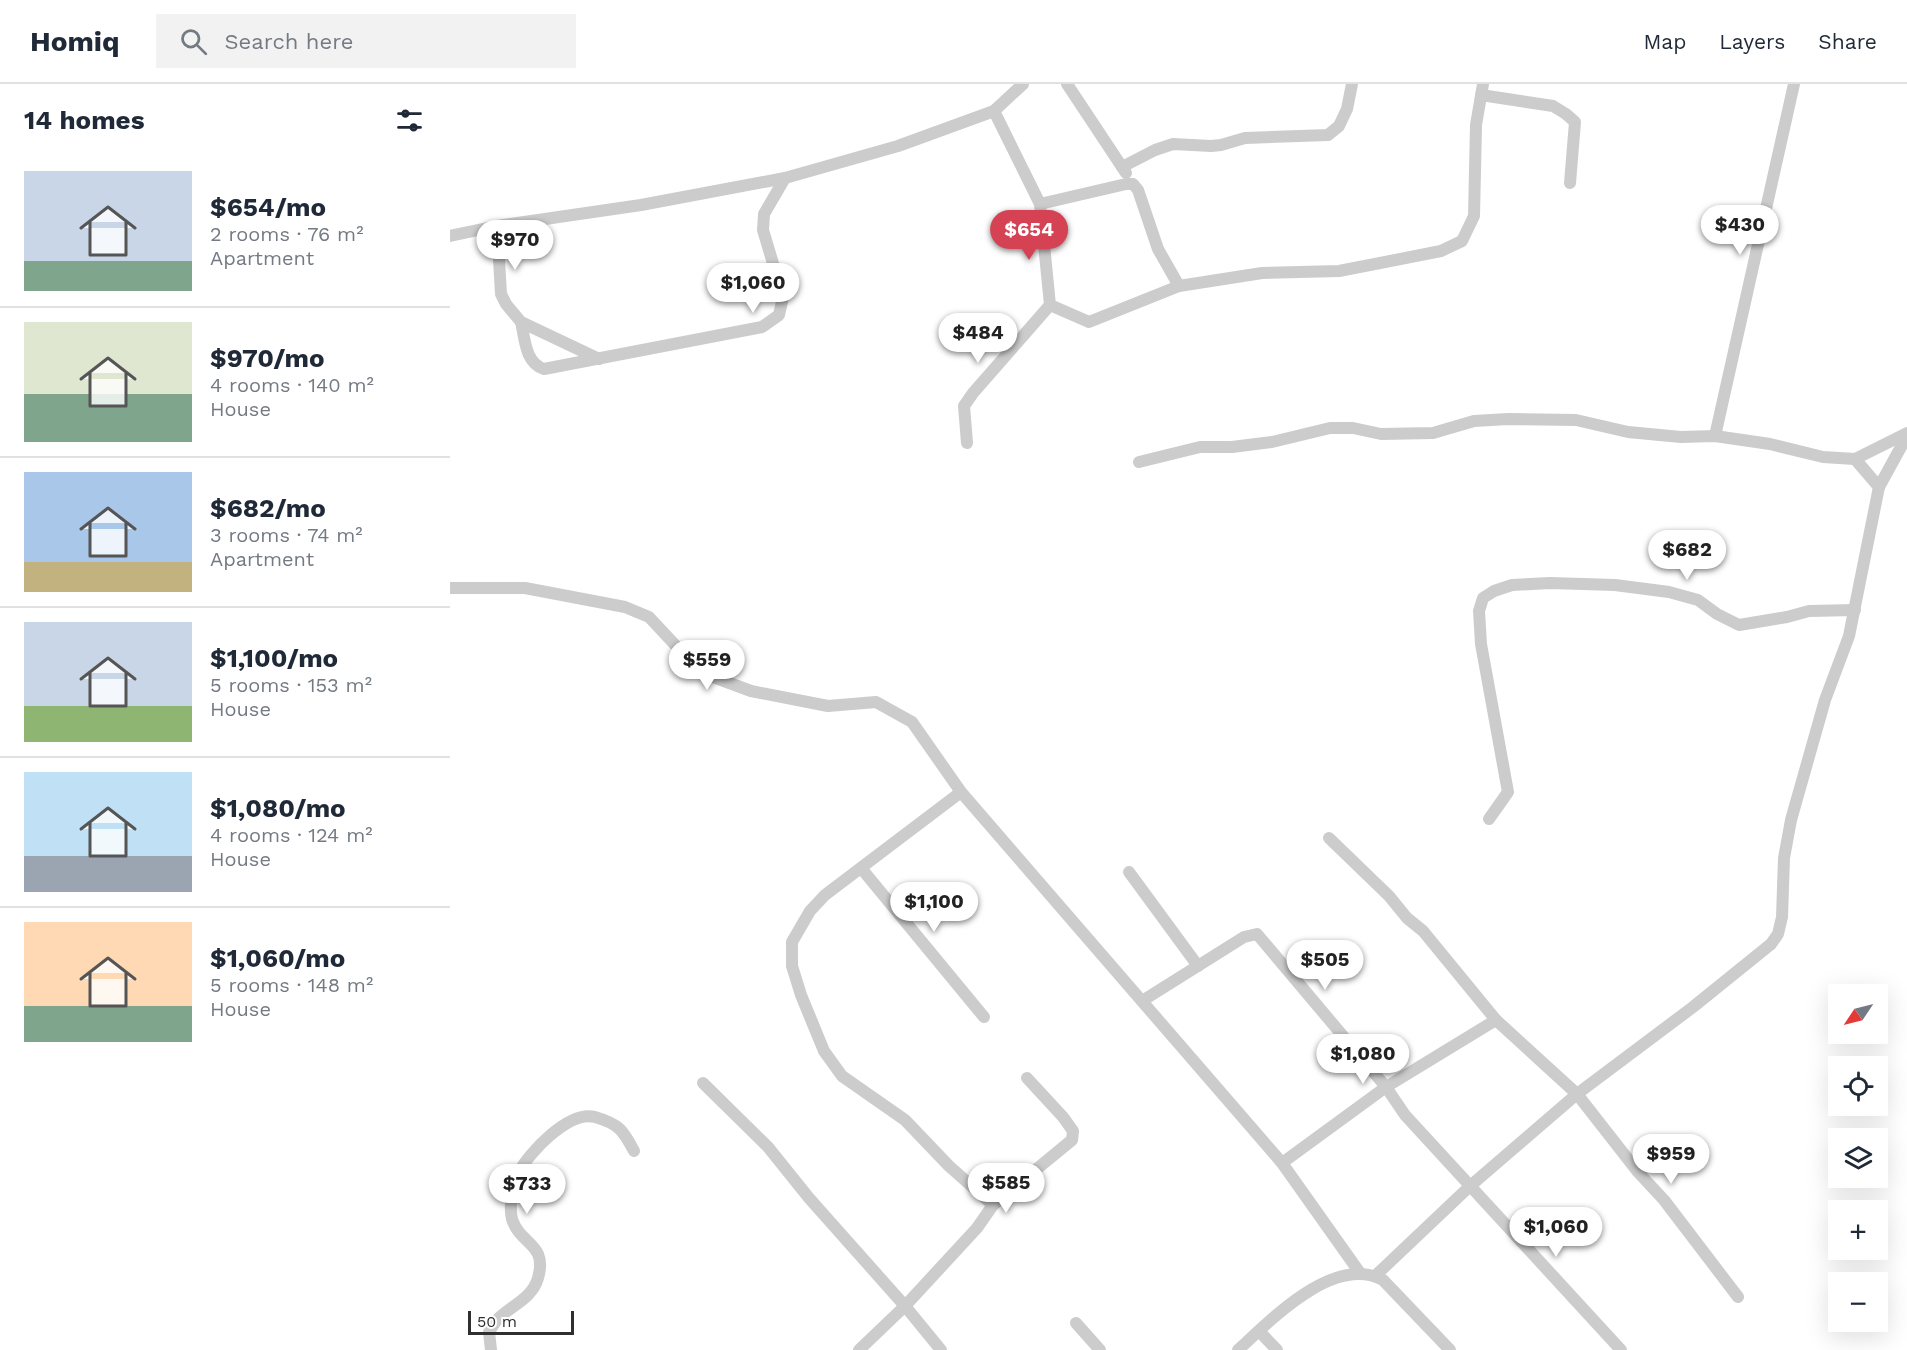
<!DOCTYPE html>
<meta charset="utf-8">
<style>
body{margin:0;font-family:"Work Sans",sans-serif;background:#f2f2f3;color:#1f2937;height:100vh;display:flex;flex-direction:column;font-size:22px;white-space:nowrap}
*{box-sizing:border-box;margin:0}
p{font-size:20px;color:#747a83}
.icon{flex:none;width:33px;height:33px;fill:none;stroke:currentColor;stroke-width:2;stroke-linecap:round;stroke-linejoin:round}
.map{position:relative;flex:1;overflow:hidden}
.panel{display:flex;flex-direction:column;background:#fff;width:450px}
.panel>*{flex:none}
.needle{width:39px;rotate:235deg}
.tools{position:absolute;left:1378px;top:900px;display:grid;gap:12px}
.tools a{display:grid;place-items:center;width:60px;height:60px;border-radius:0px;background:#fff;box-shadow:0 6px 24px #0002;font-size:30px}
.scale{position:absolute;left:18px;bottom:15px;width:106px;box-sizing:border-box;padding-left:6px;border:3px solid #2f2f2f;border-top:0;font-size:16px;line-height:21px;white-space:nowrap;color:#2f2f2f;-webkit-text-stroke:4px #fff;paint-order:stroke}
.price{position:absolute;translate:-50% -51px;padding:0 14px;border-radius:21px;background:#fff;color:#222;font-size:20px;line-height:39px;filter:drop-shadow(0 2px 3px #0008)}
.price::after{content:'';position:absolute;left:50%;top:36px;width:18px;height:14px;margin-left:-9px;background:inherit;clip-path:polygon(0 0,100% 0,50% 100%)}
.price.on{background:#d54253;color:#fff}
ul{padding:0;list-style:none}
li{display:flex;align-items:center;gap:18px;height:150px;padding:0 24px}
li+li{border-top:2px solid #e0e1e3}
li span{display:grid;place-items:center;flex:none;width:168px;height:120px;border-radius:0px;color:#555}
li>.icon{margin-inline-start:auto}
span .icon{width:72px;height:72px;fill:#fffc;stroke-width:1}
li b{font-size:26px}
h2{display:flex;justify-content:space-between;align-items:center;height:72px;padding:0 24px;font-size:26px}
header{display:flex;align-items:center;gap:36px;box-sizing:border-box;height:84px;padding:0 30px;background:#fff;border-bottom:2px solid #e0e1e3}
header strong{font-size:28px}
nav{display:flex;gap:33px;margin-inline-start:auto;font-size:21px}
.search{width:420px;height:54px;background:#f2f2f3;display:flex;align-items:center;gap:15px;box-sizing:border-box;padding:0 21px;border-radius:0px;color:#747a83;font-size:22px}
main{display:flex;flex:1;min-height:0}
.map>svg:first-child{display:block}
</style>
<header>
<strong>Homiq</strong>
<div class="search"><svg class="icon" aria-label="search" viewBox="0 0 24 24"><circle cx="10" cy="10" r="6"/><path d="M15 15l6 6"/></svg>Search here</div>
<nav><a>Map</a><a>Layers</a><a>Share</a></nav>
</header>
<main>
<section class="panel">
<h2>14 homes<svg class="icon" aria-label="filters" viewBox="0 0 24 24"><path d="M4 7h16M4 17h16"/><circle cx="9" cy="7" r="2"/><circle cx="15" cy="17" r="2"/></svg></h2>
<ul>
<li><span style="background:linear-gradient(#c9d6e8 75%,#7fa58c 0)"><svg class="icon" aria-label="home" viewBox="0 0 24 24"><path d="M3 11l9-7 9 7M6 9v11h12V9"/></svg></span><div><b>$654/mo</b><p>2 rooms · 76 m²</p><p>Apartment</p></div></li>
<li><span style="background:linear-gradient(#dfe7d0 60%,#7fa58c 0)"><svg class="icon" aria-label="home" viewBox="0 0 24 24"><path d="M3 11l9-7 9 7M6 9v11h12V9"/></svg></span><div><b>$970/mo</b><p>4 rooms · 140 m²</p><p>House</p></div></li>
<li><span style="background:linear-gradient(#a9c7e8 75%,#c2b280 0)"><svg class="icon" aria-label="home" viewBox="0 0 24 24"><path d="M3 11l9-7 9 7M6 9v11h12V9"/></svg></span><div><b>$682/mo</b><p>3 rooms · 74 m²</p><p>Apartment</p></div></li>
<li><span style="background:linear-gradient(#c9d6e8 70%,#8fb573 0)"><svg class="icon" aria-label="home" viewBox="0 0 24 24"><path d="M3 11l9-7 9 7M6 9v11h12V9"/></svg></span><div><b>$1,100/mo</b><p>5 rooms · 153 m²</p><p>House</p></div></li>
<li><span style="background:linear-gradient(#bfe0f5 70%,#9aa5b1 0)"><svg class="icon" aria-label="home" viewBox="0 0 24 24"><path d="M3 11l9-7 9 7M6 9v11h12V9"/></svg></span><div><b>$1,080/mo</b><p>4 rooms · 124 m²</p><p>House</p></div></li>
<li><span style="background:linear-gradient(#ffd9b3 70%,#7fa58c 0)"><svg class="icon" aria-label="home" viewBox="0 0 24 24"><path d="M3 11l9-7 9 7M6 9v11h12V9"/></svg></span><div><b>$1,060/mo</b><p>5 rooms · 148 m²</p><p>House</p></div></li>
</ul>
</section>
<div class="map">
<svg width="1457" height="1266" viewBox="0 0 1457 1266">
<rect width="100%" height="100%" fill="#fff"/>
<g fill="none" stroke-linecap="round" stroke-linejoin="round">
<!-- minor -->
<g stroke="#ccc" stroke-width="12">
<polyline points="573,0 544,27 590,120 600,221 639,238 729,202 812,189 889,187 991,167 1012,157 1024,132 1026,41 1033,0"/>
<polyline points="617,0 676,89"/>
<polyline points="1031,11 1103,22 1116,30 1125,38 1120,99"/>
<polyline points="672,83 705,66 723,60 761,62 771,61 795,54 878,51 889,42 897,25 902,0"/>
<polyline points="590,120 676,100 683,100 688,106 708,165 729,202"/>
<polyline points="47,142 51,210 56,220 71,238 149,275"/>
<polyline points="0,152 47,142 191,121 335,94 448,62 544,27"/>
<path d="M71 238C75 255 75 279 94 285L312 243 329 231 333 213 313 146 314 130 335 94"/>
<polyline points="1265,352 1344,0"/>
<polyline points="517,359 514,322 523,309 600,221"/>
<polyline points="1405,375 1429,403"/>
<polyline points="689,378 750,363 782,363 822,358 880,344 903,344 931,350 983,349 1024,337 1058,335 1126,336 1178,348 1231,353 1265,352 1320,360 1373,373 1405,375 1457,349"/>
<polyline points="0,504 75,504 175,523 199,533 242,579 255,590 301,607 378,622 426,618 462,638 511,708 832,1079 910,1189"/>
<polyline points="511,708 375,811 360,827 342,858 342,882 351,911 374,967 392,992 455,1036 499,1082 543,1121"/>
<polyline points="1039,735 1058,708 1031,560 1029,527 1033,514 1044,507 1062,501 1100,499 1165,501 1219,508 1248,516 1267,530 1289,541 1337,533 1359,527 1405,526"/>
<polyline points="411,784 534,933"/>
<polyline points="679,788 748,882"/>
<polyline points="692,917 794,853 807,850 936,1003 955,1031 1171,1266"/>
<polyline points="1046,936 1127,1010 1188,1088 1214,1116 1288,1213"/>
<polyline points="253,999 318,1063 359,1114 455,1222 491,1266"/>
<polyline points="832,1079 936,1003 1046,936 973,847 957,834 939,812 879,754"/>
<polyline points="925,1192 1019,1103 1127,1010 1243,923 1321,860 1328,850 1332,833 1334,774 1341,736 1375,616 1399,552 1429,403 1457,352"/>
<polyline points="626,1239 650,1266"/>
<polyline points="809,1247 827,1266"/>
<path d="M41 1266 39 1248C42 1243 45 1237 50 1233 63 1221 83 1213 88 1194 98 1159 70 1161 62 1135 59 1122 62 1102 68 1090 78 1069 119 1026 145 1033 169 1040 173 1046 184 1067"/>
<polyline points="409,1266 455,1222 527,1144 543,1121 622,1056 623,1047 613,1033 577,994"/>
<path d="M788 1266C822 1235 884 1170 933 1196L1000 1266"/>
</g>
</g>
</svg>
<div class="tools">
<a><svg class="needle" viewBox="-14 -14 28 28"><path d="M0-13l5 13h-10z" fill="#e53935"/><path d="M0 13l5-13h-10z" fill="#747a83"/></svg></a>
<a><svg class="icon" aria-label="locate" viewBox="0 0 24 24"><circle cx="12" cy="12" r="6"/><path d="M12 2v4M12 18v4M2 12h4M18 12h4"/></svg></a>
<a><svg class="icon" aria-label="layers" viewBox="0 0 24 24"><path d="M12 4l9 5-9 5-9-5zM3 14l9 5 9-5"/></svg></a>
<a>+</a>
<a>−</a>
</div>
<div class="scale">50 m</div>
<b class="price" style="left:1290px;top:172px">$430</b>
<b class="price on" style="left:579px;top:177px">$654</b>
<b class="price" style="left:65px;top:187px">$970</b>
<b class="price" style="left:303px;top:230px">$1,060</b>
<b class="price" style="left:528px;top:280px">$484</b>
<b class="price" style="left:1237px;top:497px">$682</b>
<b class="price" style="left:257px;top:607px">$559</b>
<b class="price" style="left:484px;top:849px">$1,100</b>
<b class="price" style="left:875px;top:907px">$505</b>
<b class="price" style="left:913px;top:1001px">$1,080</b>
<b class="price" style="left:1221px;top:1101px">$959</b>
<b class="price" style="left:556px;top:1130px">$585</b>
<b class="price" style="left:77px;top:1131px">$733</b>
<b class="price" style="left:1106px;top:1174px">$1,060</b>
</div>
</main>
